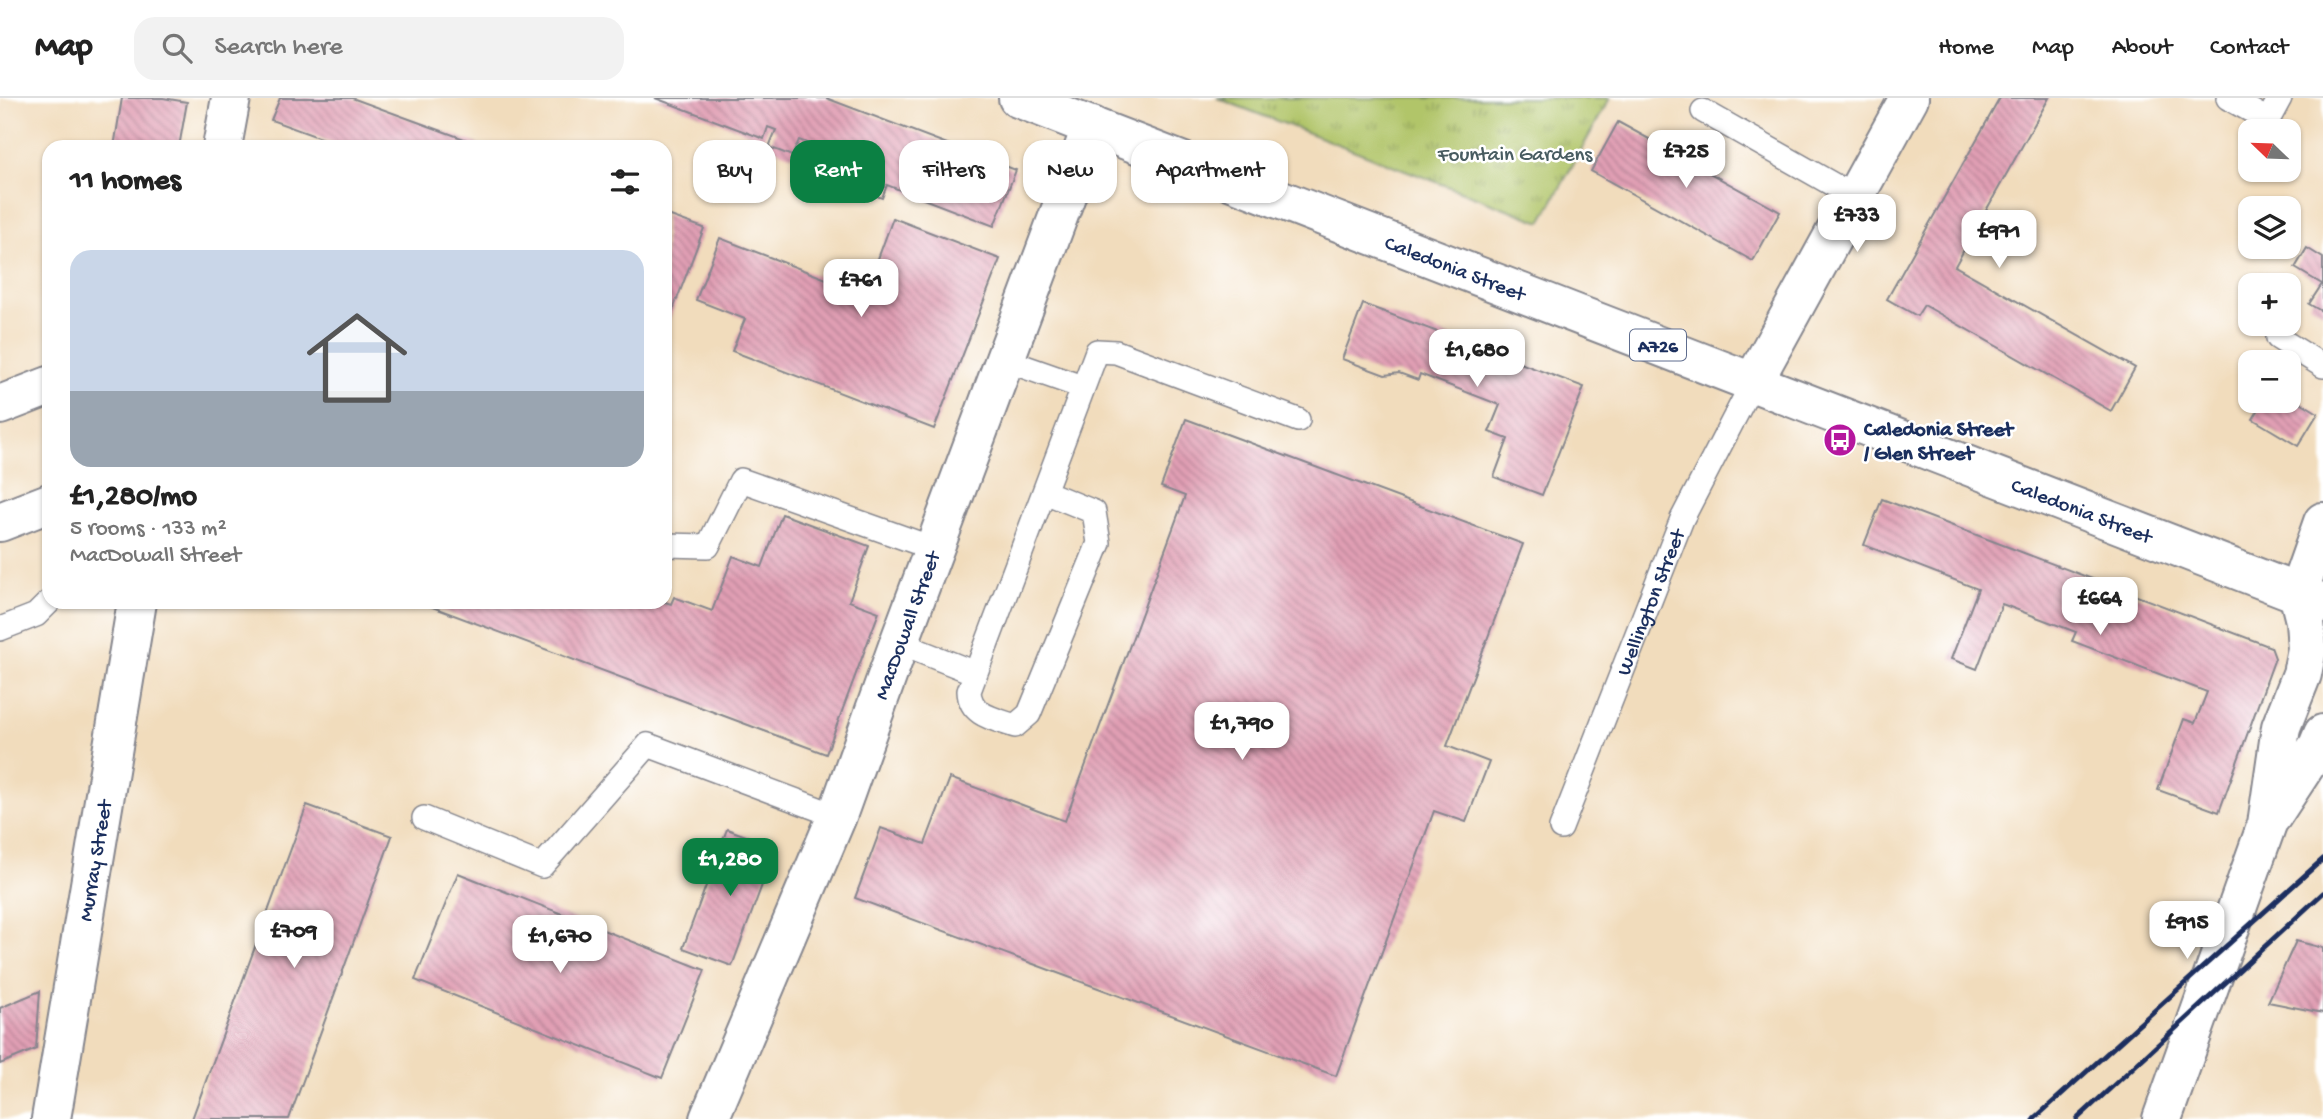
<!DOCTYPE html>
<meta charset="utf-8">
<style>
body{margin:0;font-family:"Gochi Hand",sans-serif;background:#f2f2f2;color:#222;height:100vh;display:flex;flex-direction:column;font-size:26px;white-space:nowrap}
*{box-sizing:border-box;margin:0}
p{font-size:23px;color:#767676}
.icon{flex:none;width:38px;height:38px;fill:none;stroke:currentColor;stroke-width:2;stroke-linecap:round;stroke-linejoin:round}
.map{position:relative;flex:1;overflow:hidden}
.drawer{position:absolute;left:42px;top:42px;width:630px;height:469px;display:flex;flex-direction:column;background:#fff;border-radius:21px;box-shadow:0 2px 5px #0004}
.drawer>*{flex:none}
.hud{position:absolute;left:693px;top:42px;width:665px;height:63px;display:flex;gap:14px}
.needle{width:46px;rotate:293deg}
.fabs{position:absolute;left:2238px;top:21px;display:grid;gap:14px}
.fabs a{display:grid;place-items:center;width:63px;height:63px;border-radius:14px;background:#fff;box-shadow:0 2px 5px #0004;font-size:35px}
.price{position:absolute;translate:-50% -60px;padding:0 16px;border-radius:14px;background:#fff;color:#222;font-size:23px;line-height:46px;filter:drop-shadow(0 2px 4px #0008)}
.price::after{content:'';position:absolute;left:50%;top:42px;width:21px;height:16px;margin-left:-10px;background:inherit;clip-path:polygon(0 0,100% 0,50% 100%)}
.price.selected{background:#0b8043;color:#fff}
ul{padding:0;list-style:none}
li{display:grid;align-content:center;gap:14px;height:371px;padding:0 28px}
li+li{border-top:2px solid #e0e0e0}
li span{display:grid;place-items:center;height:217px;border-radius:21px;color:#555}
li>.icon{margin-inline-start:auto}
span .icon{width:126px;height:126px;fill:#fffc;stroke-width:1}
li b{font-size:30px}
h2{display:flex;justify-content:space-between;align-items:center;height:84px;padding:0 28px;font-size:30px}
.pill{padding:0 24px;border-radius:21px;background:#fff;box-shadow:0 2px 5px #0004;font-size:24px;line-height:63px}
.pill.selected{background:#0b8043;color:#fff}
header{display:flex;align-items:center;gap:42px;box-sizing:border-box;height:98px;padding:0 35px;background:#fff;border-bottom:2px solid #e0e0e0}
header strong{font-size:33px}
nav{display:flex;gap:38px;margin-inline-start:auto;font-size:24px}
.search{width:490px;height:63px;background:#f2f2f2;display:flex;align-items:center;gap:18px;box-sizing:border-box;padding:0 24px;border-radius:21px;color:#767676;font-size:26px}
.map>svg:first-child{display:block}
</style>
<header>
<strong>Map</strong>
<div class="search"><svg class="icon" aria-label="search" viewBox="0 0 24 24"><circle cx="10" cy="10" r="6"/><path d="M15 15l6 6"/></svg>Search here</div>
<nav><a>Home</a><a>Map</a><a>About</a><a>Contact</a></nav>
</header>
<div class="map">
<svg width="2323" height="1021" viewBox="0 0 2323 1021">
<defs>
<pattern id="grass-tufts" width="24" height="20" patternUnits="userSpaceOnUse" patternTransform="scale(1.75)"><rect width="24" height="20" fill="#b1c569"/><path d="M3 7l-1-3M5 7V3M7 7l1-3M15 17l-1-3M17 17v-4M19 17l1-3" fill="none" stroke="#8fa05a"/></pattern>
<pattern id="building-back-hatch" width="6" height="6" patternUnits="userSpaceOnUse" patternTransform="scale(1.75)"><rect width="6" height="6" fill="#e19fb4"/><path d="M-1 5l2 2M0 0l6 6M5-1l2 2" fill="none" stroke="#b68296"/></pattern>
</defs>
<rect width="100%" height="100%" fill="#fff"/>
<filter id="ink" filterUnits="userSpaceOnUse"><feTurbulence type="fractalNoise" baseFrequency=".0143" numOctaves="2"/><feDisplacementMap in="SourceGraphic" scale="14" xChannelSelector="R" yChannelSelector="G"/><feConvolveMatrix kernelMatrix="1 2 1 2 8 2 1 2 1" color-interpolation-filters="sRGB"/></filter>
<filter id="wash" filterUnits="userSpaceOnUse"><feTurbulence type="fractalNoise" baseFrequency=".00686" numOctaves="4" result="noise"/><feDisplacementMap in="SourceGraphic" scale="28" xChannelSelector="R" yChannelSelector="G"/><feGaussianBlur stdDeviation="1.57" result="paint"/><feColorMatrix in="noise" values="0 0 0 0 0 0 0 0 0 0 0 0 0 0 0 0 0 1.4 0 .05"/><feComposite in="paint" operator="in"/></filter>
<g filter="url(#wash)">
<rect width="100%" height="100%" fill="#f1dcbc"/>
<!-- grass -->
<polygon fill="url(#grass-tufts)" stroke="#667a64" stroke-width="2" points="1217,0 1610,0 1541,124"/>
<g id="blocks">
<!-- building -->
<g fill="url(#building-back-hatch)">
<polygon points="122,0 163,0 187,4 179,49 114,49"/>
<polygon points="280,0 352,0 486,49 345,49 271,22"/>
<polygon points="655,0 826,0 1016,72 994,128 887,87 882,100 858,91 865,72 831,58 833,55 799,42 792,58 769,49 776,32 768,29 764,41"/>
<polygon points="2000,0 2049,0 1955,168 2135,270 2111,313 1924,207 1917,218 1887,201"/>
<polygon points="1618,24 1689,63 1699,46 1717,56 1708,74 1780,114 1753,163 1591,73"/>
<polygon points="665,116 704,130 665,233"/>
<polygon points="893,120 1000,161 934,331 732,253 745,221 696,202 720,140 865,196"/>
<polygon points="2307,150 2323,160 2323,214 2309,206 2322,186 2295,170"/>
<polygon points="1363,206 1584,289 1542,397 1494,379 1508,341 1489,334 1500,307 1420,276 1418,282 1399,275 1385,277 1342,261"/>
<polygon points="2289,297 2318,315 2298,348 2253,321 2264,303 2289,303"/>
<polygon points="1186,321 1523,446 1447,648 1489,664 1466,724 1434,713 1336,978 855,800 881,730 925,746 950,680 1065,723 1185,398 1161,389"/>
<polygon points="1882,401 2271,549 2275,560 2219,714 2158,692 2184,621 2195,625 2207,594 2072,543 2076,534 2002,506 1977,571 1951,561 1978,491 1864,447"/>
<polygon points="782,416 869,448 849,503 879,514 826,656 419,504 665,504 671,506 674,499 712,513 733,458 762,469"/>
<polygon points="307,707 392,738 289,1021 192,1021"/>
<polygon points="727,731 776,749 732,868 683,850"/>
<polygon points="458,775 705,872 662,980 415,882"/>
<polygon points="2296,843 2323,850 2323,915 2268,904"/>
<polygon points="40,893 36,951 0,966 0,910"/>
</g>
</g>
</g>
<g filter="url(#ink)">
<use href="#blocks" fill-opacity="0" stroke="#86868d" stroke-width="2"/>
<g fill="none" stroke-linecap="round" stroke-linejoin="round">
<defs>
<g id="lane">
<polyline points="2228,0 2268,22 2280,0"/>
<polyline points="1703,13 1855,99"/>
<polyline points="2278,240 2323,268"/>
<polyline points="1005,262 1082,289"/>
<path d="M1045 394 1094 414 1099 445 1029 616 1015 628C995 621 970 618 969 593L1097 253 1116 254 1298 322"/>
<polyline points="665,447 708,448 741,382 935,451"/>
<polyline points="0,531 36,517 49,504"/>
<polyline points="899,545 975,575"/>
<polyline points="424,720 542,768 648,647 837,718"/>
<path id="s1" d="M1561 730 1682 421 1753 284"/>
</g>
<g id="street">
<polyline points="222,49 231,0"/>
<polyline points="1753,284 1909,0"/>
<polyline points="0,307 49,288"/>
<polyline points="0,424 49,405"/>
<path id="s2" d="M51 1021 137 504"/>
<path id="s3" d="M709 1021 837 718 899 545 1092 28"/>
</g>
<g id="secondary">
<polyline points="2272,718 2318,648 2323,636"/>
<polyline points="2162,1021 2267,726 2281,629 2302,576 2307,551 2305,523 2298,495"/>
</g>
<g id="primary">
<path id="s4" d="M1018 0 2323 505"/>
<polyline points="2298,495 2323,424"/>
</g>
</defs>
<!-- lane casing -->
<use href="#lane" stroke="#86868d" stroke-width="26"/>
<!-- street casing -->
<use href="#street" stroke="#86868d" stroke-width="42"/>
<!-- secondary casing -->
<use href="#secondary" stroke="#86868d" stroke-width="42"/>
<!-- primary casing -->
<use href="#primary" stroke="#86868d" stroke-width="42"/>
<!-- lane -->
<use href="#lane" stroke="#fff" stroke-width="23"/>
<!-- street -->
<use href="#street" stroke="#fff" stroke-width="38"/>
<!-- secondary -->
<use href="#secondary" stroke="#fff" stroke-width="38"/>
<!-- primary -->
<use href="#primary" stroke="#fff" stroke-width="38"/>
<!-- rail -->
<g stroke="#1b2f5e" stroke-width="5">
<polyline points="2034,1021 2323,761"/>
<polyline points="2077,1021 2323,795"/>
</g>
</g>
</g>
<!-- icons -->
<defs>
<symbol id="bus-disc" viewBox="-11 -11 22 22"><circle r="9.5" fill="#b5179e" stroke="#fff"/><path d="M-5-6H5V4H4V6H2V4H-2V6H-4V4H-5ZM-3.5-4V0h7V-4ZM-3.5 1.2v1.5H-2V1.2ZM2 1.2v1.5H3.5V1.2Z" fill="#fff"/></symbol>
</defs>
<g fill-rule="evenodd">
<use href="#bus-disc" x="1821" y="323" width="38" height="38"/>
</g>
<g text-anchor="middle" stroke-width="5" stroke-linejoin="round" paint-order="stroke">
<!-- shield labels -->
<rect fill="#fff" stroke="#5f6d8e" stroke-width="2" x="1630" y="231.5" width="56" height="31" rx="5"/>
<g font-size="19" font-weight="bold" fill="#1b2f5e">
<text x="1658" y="254">A726</text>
</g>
<!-- park labels -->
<g font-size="21" fill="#485c61" stroke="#fff">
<text x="1515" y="62">Fountain Gardens</text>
</g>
<!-- street labels -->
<g font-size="21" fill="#1b2f5e" stroke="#fff">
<text dy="7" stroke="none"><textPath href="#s4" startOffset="469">Caledonia Street</textPath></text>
<text dy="7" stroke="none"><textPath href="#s4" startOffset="1141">Caledonia Street</textPath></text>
<text dy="7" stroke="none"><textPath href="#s1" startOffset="243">Wellington Street</textPath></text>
<text dy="7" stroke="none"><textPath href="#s3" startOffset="532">MacDowall Street</textPath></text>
<text dy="7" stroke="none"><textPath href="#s2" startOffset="262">Murray Street</textPath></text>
</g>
<!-- poi labels -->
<g font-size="21" font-weight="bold" fill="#1b2f5e" stroke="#fff" text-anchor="start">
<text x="1864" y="337">Caledonia Street<tspan x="1864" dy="24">/ Glen Street</tspan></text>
</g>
</g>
</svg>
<div class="fabs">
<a><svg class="needle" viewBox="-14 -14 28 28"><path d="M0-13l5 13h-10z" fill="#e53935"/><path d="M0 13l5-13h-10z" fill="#767676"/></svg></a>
<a><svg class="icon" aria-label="layers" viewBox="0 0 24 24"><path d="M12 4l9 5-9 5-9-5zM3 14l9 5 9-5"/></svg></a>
<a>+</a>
<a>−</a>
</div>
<b class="price" style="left:1686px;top:92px">£725</b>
<b class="price" style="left:1857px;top:156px">£733</b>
<b class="price" style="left:1999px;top:172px">£971</b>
<b class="price" style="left:861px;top:221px">£761</b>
<b class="price" style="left:1477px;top:291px">£1,680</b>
<b class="price" style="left:2100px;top:539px">£664</b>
<b class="price" style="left:1242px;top:664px">£1,790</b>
<b class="price selected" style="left:730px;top:800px">£1,280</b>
<b class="price" style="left:2187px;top:863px">£915</b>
<b class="price" style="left:294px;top:872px">£709</b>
<b class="price" style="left:560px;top:877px">£1,670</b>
<div class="hud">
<a class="pill">Buy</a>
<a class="pill selected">Rent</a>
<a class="pill">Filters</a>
<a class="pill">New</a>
<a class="pill">Apartment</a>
</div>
<section class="drawer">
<h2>11 homes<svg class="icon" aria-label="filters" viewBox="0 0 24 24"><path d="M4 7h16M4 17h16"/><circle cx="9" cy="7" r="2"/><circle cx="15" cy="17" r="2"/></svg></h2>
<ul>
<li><span style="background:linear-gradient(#c9d6e8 65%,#9aa5b1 0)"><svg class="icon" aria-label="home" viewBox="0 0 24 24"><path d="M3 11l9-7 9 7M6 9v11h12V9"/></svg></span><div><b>£1,280/mo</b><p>5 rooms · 133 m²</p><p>MacDowall Street</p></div></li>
</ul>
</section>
</div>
